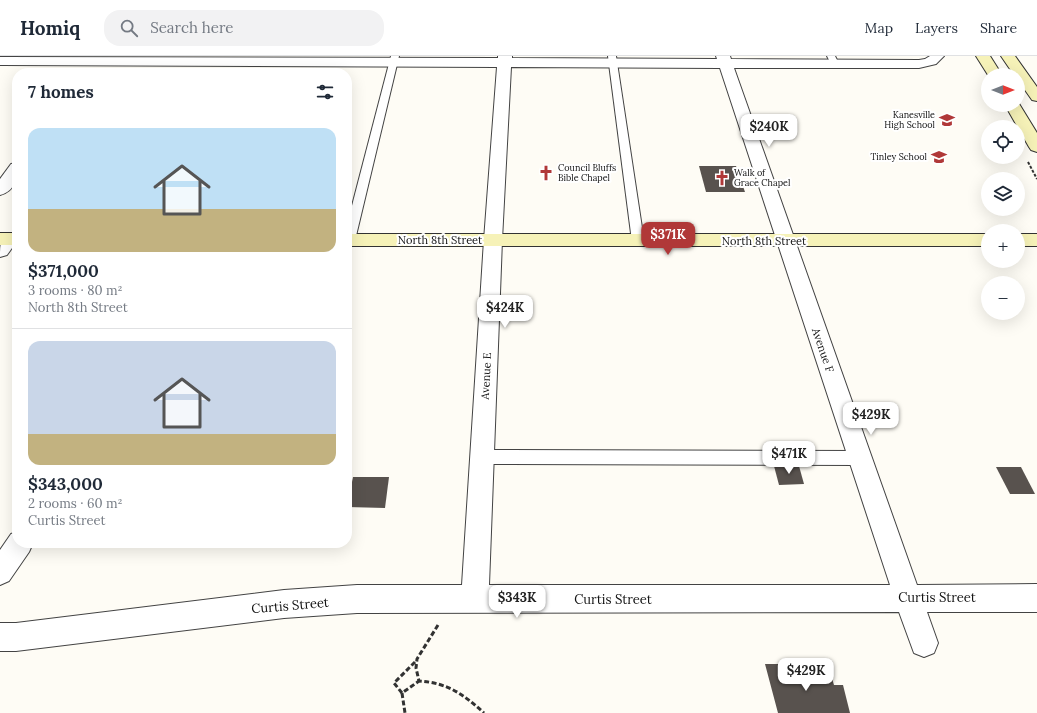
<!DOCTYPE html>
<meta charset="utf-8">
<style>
body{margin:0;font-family:Lora,serif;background:#f2f2f3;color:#1f2937;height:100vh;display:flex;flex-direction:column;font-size:15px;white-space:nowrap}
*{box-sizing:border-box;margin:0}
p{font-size:13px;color:#747a83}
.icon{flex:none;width:22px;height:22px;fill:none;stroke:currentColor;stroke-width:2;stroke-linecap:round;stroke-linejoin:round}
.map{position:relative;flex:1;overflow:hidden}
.sheet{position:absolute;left:12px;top:12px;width:340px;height:480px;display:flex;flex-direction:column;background:#fff;border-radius:16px;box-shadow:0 4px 16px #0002}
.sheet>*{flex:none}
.needle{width:26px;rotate:90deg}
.fabs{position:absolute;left:981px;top:12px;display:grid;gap:8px}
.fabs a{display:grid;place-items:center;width:44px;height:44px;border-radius:50%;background:#fff;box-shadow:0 4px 16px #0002;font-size:20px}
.price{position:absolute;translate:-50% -34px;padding:0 9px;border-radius:8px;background:#fff;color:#222;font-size:13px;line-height:26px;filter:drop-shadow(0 1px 2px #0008)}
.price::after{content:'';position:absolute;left:50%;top:24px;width:12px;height:9px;margin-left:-6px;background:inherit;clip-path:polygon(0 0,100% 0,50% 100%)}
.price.on{background:#b03838;color:#fff}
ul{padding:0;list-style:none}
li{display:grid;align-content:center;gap:8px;height:212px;padding:0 16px}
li+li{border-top:1px solid #e0e1e3}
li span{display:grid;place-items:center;height:124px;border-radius:12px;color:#555}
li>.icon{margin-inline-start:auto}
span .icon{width:72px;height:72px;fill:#fffc;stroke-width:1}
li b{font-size:17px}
h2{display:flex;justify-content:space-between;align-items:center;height:48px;padding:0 16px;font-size:17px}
header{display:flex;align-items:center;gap:24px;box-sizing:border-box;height:56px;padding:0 20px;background:#fff;border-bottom:1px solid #e0e1e3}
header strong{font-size:19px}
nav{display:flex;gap:22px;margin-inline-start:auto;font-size:14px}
.search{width:280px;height:36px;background:#f2f2f3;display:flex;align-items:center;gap:10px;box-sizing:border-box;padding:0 14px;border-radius:16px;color:#747a83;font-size:15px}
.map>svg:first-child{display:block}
</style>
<header>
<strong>Homiq</strong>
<div class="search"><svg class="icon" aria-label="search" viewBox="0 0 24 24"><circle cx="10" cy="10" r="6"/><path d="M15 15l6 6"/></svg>Search here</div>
<nav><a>Map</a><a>Layers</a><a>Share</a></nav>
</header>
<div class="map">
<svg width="1037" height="657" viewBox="0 0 1037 657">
<rect width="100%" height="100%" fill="#fefcf5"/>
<!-- building -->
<g fill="#58524e">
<polygon points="699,110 736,110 745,136 706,136"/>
<polygon points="774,410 799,410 804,428 779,429"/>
<polygon points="996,411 1021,411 1035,438 1010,438"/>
<polygon points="353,421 389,421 385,452 347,451"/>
<polygon points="765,608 785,608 786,615 830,616 834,629 843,629 850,657 778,657"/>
</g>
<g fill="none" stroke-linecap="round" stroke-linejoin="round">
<defs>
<g id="service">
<polygon points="391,0 399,0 355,184 353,187 347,187 347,169"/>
<polygon points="608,0 616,0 644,185 642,188 634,188 632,185"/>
<polygon points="827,0 835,0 839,8 838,10 832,10"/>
<polygon points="482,394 860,395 865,397 868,402 865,407 860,409 482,408 477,406 474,401 477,396"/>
</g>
<g id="minor">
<path d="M498 0H512V2L717 3 716 0H730L731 3 919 4 925 3 930 0H944L936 8 919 12H734L917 529 1037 528V556H927L938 587 934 597 924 601 914 597 899 556 357 557 284 562 16 595H0V567H16L284 534 357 529H462L484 184 497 11 0 9V1L498 2ZM511 11 720 12 890 529H489L502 184Z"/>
<path d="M17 107C17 121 16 135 0 139V123L11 108Z"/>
<path d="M9 177 15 179 17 185 7 199 0 201C0 190 0 180 9 177Z"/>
<polygon points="17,476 17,487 33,487 29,496 9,525 0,529 0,494 11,478"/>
</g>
<g id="secondary">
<polygon points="976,0 990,0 1002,19 988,19"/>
<polygon points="1001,0 1015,0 1037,31 1037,45 1032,44 1018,24 1018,19 1014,19"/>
<polygon points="1018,46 1037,77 1037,96 1031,94 1029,91 1005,49 1018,49"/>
<rect x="0" y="177" width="17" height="12"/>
<rect x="347" y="178" width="641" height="12"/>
<rect x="1018" y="178" width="19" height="12"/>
</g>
</defs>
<!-- service casing -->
<use href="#service" stroke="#434343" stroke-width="2"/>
<!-- minor casing -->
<use href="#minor" stroke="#434343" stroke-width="2"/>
<!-- secondary casing -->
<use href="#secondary" stroke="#323232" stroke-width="2"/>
<!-- path-far1 -->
<polyline stroke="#323232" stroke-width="2" stroke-dasharray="3 1.5" stroke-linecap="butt" points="1028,106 1037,123"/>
<!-- path -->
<g stroke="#323232" stroke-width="3" stroke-dasharray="5 2.5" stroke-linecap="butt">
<path d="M438 569 417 603 416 612 419 625C448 627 463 638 484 657"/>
<polyline points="415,606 394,627 402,637 419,625"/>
<polyline points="402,637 405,657"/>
</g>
<!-- service -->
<use href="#service" fill="#fff" fill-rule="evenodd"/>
<!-- minor -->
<use href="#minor" fill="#fff" fill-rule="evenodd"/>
<!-- secondary -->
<use href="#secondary" fill="#f6f2b8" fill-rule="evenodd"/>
</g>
<!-- icons -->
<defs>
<symbol id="school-bare" viewBox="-9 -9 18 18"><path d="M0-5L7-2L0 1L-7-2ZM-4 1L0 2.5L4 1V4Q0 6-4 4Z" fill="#b03838" stroke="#fff" stroke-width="2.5" paint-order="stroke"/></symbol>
<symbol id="church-bare" viewBox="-9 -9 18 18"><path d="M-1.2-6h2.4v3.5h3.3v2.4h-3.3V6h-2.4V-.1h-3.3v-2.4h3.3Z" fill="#b03838" stroke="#fff" stroke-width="2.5" paint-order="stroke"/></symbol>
</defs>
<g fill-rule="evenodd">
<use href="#school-bare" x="936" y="53" width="22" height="22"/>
<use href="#school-bare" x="928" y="90" width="22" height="22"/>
<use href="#church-bare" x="535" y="106" width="22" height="22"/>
<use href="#church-bare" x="711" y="111" width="22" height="22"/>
</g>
<g text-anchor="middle" stroke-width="4" stroke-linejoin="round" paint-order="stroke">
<!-- far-poi labels -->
<g font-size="9" fill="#101010" stroke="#fff" text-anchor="end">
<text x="935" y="62">Kanesville<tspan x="935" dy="10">High School</tspan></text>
<text x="927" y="104">Tinley School</text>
<text x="558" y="115" text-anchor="start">Council Bluffs<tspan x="558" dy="10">Bible Chapel</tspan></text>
<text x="734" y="120" text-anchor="start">Walk of<tspan x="734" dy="10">Grace Chapel</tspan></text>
</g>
<!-- street labels -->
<g font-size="11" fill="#101010" stroke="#fff">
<text x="440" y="188">North 8th Street</text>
<text x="764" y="189">North 8th Street</text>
<text transform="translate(823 294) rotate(71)" y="4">Avenue F</text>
<text transform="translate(486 320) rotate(-87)" y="4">Avenue E</text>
</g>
<!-- near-street labels -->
<g font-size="13" fill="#101010" stroke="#fff">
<text x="937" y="546">Curtis Street</text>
<text x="613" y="548">Curtis Street</text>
<text transform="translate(290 549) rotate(-5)" y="5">Curtis Street</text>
</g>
</g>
</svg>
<div class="fabs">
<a><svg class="needle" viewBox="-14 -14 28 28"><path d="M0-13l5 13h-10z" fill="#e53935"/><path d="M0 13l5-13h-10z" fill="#747a83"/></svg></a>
<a><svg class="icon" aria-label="locate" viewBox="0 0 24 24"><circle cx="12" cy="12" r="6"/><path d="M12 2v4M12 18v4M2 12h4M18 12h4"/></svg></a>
<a><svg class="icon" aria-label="layers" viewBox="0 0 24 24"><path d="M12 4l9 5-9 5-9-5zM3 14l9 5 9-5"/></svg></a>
<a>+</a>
<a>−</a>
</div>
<b class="price" style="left:769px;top:92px">$240K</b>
<b class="price on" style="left:668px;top:200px">$371K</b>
<b class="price" style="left:505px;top:273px">$424K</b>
<b class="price" style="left:871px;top:380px">$429K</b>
<b class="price" style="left:789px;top:419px">$471K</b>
<b class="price" style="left:517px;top:563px">$343K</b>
<b class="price" style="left:806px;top:636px">$429K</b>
<section class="sheet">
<h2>7 homes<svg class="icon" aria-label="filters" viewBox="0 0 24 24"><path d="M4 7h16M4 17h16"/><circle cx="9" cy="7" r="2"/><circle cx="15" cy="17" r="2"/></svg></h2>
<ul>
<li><span style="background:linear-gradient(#bfe0f5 65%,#c2b280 0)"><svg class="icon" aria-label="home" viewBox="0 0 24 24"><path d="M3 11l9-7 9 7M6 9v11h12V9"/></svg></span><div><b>$371,000</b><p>3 rooms · 80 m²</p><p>North 8th Street</p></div></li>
<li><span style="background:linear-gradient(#c9d6e8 75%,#c2b280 0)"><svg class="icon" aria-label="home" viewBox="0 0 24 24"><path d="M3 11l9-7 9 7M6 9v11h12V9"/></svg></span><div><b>$343,000</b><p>2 rooms · 60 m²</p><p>Curtis Street</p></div></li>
</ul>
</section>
</div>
